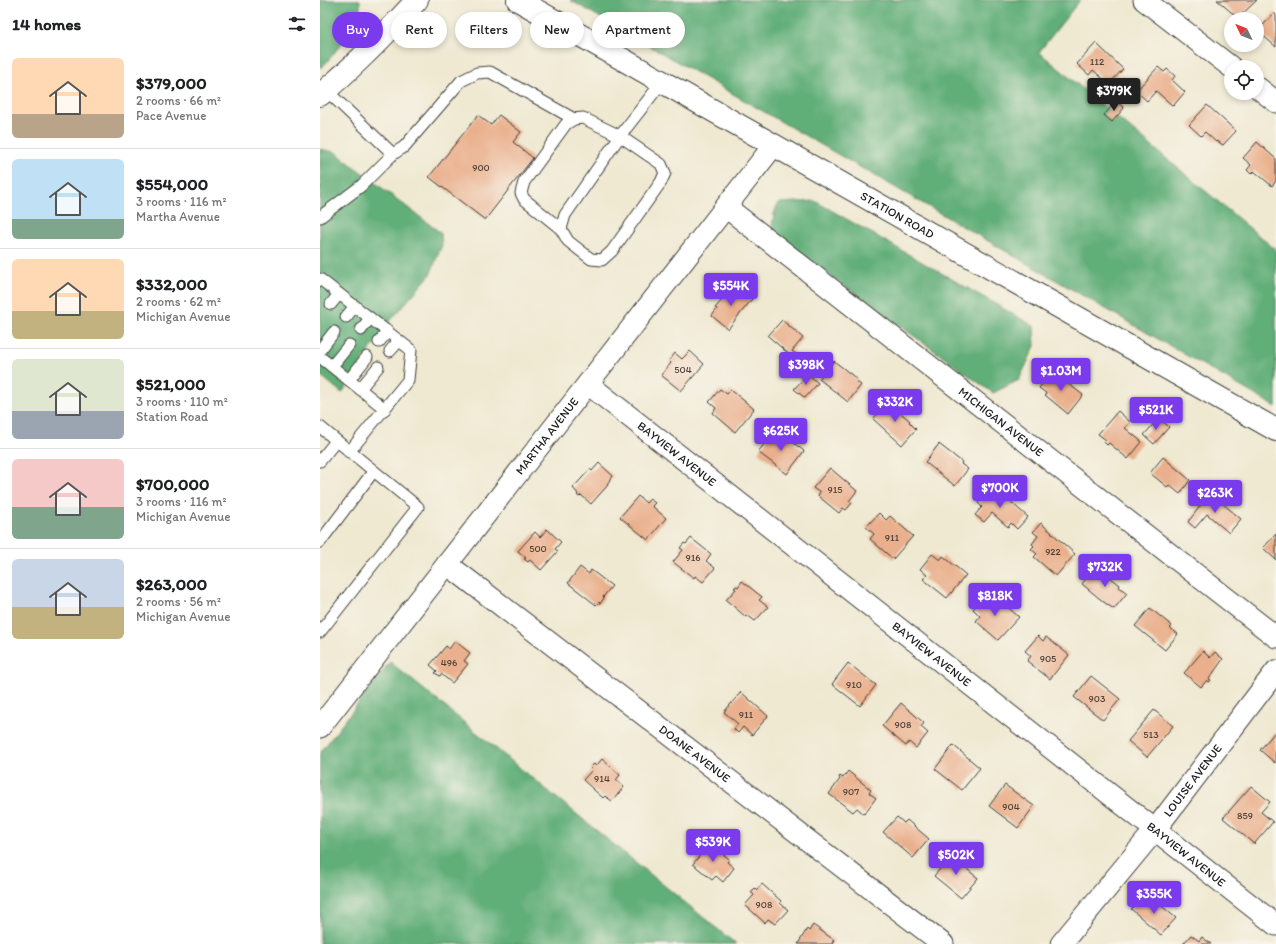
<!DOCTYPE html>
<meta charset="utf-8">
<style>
body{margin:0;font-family:Itim,sans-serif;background:#f2f2f2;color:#202124;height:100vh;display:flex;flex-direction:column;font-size:15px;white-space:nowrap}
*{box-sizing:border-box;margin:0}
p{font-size:13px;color:#757577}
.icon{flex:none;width:22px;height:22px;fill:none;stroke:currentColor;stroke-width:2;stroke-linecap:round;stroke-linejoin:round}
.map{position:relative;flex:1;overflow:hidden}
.details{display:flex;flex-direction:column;background:#fff;width:320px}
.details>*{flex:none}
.top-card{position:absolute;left:12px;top:12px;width:380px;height:36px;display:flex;gap:8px}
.needle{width:26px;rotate:313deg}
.controls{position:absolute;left:904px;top:12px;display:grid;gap:8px}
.controls a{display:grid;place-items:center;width:40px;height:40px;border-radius:50%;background:#fff;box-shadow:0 2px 6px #0003;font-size:20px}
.price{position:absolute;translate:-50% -34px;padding:0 9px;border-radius:4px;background:#7c3aed;color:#fff;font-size:13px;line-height:26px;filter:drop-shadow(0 1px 2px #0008)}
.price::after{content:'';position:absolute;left:50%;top:24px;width:12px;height:9px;margin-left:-6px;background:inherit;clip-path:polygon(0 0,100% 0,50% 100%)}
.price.active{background:#222;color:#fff}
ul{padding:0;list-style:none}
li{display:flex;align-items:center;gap:12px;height:100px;padding:0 12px}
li+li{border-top:1px solid #e0e0e0}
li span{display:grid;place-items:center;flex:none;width:112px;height:80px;border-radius:6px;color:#555}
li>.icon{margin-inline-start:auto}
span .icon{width:48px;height:48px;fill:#fffc;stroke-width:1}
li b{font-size:17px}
h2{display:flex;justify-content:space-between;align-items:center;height:48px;padding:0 12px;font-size:17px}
.chip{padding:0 14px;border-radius:18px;background:#fff;box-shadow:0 2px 6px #0003;font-size:14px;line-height:36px}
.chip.active{background:#7c3aed;color:#fff}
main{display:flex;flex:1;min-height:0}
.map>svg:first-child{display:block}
</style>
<main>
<section class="details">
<h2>14 homes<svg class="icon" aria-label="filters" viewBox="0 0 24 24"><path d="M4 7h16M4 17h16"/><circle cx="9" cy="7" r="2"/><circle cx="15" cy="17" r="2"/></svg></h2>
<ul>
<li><span style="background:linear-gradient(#ffd9b3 70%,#b9a48a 0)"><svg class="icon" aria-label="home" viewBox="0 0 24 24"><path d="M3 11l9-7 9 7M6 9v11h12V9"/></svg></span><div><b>$379,000</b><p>2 rooms · 66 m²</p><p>Pace Avenue</p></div></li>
<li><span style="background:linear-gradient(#bfe0f5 75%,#7fa58c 0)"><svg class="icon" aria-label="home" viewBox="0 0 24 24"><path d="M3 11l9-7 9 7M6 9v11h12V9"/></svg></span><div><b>$554,000</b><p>3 rooms · 116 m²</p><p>Martha Avenue</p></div></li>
<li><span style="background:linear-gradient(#ffd9b3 65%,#c2b280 0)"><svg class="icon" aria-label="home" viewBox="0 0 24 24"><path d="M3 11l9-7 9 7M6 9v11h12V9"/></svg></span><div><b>$332,000</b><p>2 rooms · 62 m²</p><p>Michigan Avenue</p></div></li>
<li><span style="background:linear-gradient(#dfe7d0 65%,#9aa5b1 0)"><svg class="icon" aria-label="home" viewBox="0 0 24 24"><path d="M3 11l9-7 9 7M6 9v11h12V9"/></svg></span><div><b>$521,000</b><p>3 rooms · 110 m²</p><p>Station Road</p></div></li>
<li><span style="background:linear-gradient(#f6c9c9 60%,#7fa58c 0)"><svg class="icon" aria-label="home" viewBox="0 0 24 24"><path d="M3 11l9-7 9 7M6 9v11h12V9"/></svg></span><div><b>$700,000</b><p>3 rooms · 116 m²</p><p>Michigan Avenue</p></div></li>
<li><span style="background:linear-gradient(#c9d6e8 60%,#c2b280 0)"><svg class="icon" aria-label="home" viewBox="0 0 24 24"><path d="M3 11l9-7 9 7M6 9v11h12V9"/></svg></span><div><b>$263,000</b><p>2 rooms · 56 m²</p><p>Michigan Avenue</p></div></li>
</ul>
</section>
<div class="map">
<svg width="956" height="944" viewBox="0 0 956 944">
<rect width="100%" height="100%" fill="#f7f3e8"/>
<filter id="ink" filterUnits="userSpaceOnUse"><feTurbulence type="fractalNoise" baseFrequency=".025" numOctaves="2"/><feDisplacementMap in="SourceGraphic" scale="8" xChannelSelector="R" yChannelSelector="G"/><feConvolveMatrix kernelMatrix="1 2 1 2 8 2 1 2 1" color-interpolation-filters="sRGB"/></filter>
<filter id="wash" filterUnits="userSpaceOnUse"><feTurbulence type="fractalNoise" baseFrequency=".012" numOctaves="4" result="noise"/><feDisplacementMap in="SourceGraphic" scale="16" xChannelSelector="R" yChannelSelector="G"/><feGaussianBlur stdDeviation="0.9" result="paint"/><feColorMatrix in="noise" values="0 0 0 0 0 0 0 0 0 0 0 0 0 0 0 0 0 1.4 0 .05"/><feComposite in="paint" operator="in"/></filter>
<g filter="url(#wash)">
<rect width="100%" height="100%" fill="#efe9d2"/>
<!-- forest -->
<g fill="#61ae78" stroke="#3e654a">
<polygon points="0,0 40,0 40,8 34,28 7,62 0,68"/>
<polygon points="250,0 760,0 719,52 956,250 956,407"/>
<polygon points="0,149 15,152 121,233 122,245 110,275 71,320 45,357 22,393 0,375"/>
<polygon points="495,201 714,326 715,346 699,380 673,393 451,233 454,214 458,203"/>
<polygon points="70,662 416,944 0,944 0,753"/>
</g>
<g id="blocks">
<!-- building -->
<g fill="#eab08d">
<polygon points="897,0 937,0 918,18"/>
<polygon points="954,13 956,15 956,47 938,31"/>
<polygon points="776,43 803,69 789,84 773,70 769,75 757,64"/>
<polygon points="838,67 844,72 847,69 855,76 852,80 865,92 853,106 836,91 827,101 816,91"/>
<polygon points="796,101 804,108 792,122 784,115"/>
<polygon points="887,105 916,131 903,145 897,141 896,142 885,132 881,136 869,125"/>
<polygon points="158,115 171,125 179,115 201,132 193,142 213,158 165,220 109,177"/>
<polygon points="937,142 956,159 956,181 952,186 934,171 931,174 927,170 931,165 923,158"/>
<polygon points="415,285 432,299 408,329 392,316 397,309 395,308"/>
<polygon points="462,320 483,338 472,351 480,357 477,361 448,336"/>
<polygon points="370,351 384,364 361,391 341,375 351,363 349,361 355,353 362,359"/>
<polygon points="514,361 537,379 536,381 541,385 528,402 499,379"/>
<polygon points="732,371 763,395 748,414 725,395 726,393 719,388"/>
<polygon points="488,374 498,383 485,398 474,389"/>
<polygon points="400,389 407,394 411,390 434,409 415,432 393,413 396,408 389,402"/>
<polygon points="568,402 590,421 589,422 596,429 582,445 553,419"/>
<polygon points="798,411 810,422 805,428 822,442 808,459 789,443 787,445 784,442 786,440 778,434"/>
<polygon points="839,418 849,427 834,444 824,435"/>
<polygon points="456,429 484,451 467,474 438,452"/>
<polygon points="619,444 642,462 641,464 648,469 635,486 605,462"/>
<polygon points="843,457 870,480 860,494 849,485 847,487 830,473"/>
<polygon points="279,463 293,476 287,484 288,485 271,504 261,495 259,497 257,495 258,494 253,488 270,469 272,471"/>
<polygon points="510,468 537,491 529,501 532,503 526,510 523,508 519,513 498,496 500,493 493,488"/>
<polygon points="672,486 708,517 697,529 691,523 688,527 672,513 664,522 655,515 662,507 658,503"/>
<polygon points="890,493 921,519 909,533 887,514 875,528 868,522"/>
<polygon points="318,496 326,503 330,499 335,503 332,506 346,518 328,540 300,517"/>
<polygon points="559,513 566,520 570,516 593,536 573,559 550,539 554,534 546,527"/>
<polygon points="721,523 755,554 736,576 714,557 717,554 711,549 714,546 712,544 718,536 713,532"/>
<polygon points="227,529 241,542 235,549 238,551 221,570 210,560 208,562 204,559 206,558 198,551 215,532 220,537"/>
<polygon points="956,534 956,560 943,548"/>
<polygon points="371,538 391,554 386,561 395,568 383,582 375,576 374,578 353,562 363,550 360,548 364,543 366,544"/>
<polygon points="612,554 620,560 623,556 646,575 627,598 603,579 607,575 600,569"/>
<polygon points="776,566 800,585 799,587 807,593 794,609 785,603 762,584"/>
<polygon points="260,567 269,574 271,570 292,586 283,597 284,598 280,604 279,602 276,605 248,583"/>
<polygon points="422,581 442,597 439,600 448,607 435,621 427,615 426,617 406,600 416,589 414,588 416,586 418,587"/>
<polygon points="665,595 672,602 676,597 699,617 678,640 656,621 660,616 653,609"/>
<polygon points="830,608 852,626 850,628 858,634 845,650 815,626"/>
<polygon points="718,636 723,641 726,637 749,655 730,679 707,661 711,656 705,651"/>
<polygon points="135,641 150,653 144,661 148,664 132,683 121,674 120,676 115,673 117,671 110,665 126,646 129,649"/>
<polygon points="883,651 890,658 895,652 903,659 889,679 891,680 889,682 887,680 881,687 864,673"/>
<polygon points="528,663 556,685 540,706 512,684"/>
<polygon points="771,676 800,699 783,720 754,697"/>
<polygon points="421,692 448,716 432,735 423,727 418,733 414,729 418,724 404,712"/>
<polygon points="581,703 604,723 601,727 608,733 596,748 589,742 586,746 562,726"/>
<polygon points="834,710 853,726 827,757 808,741"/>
<polygon points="955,732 956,733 955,763 940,750"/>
<polygon points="633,745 660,768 642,790 615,769"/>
<polygon points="282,759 300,775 296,780 304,787 292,801 285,796 283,798 263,780 272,770 270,768 274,764 276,766"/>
<polygon points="528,771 551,790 549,793 556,798 544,814 537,808 533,812 509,794 520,779 519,777 520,776 523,778"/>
<polygon points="685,785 714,806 698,828 669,806"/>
<polygon points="931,786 950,802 941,812 953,822 934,844 903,818"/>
<polygon points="577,817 584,823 587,820 609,839 593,858 563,832"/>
<polygon points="388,842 409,859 407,862 414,868 403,882 396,876 392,880 373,864 381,854 378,852"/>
<polygon points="635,851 640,855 637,858 640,860 638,862 658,878 641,898 614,876"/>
<polygon points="442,884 461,901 460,903 468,910 455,924 448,919 445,923 425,905 434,895 431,892 435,888 437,890"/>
<polygon points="823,896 830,902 833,899 856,918 841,935 811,909"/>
<polygon points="493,925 514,940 512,943 514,944 478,944 487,929 489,931"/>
<polygon points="871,935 879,941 882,937 891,944 863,944"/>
</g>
</g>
</g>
<g filter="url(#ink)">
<use href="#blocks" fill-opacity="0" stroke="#3c3b37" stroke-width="1"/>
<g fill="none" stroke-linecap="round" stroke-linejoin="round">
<defs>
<g id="service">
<polyline points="6,90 73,154 84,147 141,81 157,73 170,72 254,119"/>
<polyline points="0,217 41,186 73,154"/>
<polyline points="241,229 204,199 201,193 204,182 246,124 254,119 263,118 300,136 341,164 345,173 341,182 292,251 282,260 271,259 248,241 241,229 245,215 300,136 342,82"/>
<polyline points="0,279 91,350 88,380 29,452"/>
<polyline points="11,304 19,294"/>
<polyline points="26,317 35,306"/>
<polyline points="41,330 50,318"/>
<polyline points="59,342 68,331"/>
<polyline points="0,350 14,332"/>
<polyline points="70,351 79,341"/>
<polyline points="0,357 65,409"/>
<polyline points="12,366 29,345"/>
<polyline points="29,380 47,357"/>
<polyline points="40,389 58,367"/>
<polyline points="0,427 98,507 0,632"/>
<polyline points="0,461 16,441"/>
<polyline points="0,542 53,472"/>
</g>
<g id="minor">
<polyline points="824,0 911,67"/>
<polyline points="937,87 956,102"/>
<path id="s1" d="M406 207 956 637"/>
<path id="s2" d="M268 384 956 925"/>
<path id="s3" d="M127 564 623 944"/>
<path id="s4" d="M0 727 454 145"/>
<path id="s5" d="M741 944 835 830 956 671"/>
</g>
<path id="tertiary" d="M0 95C35 66 66 34 97 0"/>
<g id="secondary">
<path id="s6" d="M198 0 956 430"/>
</g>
</defs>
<!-- service casing -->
<use href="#service" stroke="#3c3b37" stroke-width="13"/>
<!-- minor casing -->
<use href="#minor" stroke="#3c3b37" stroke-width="23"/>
<!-- tertiary casing -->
<use href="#tertiary" stroke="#3c3b37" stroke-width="24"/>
<!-- secondary casing -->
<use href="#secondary" stroke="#3c3b37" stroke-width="24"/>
<!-- service -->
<use href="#service" stroke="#fff" stroke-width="11"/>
<!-- minor -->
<use href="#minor" stroke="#fff" stroke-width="21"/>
<!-- tertiary -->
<use href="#tertiary" stroke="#fff" stroke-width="22"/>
<!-- secondary -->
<use href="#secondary" stroke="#fff" stroke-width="22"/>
</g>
</g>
<g text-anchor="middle" stroke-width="3" stroke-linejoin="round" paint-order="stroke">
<!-- number labels -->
<g font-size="10" fill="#504138">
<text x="777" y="65">112</text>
<text x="161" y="171">900</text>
<text x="363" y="373">504</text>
<text x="515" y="493">915</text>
<text x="572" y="541">911</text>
<text x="218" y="552">500</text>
<text x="733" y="555">922</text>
<text x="373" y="561">916</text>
<text x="728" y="662">905</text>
<text x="129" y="666">496</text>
<text x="534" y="688">910</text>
<text x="777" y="702">903</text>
<text x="426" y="718">911</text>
<text x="583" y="728">908</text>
<text x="831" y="738">513</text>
<text x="282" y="782">914</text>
<text x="531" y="795">907</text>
<text x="691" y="810">904</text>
<text x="925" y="819">859</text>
<text x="444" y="908">908</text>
</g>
<!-- street labels -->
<g font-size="12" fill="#1c1c1c" stroke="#f7f3e8">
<text dy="4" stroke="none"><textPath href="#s6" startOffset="436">STATION ROAD</textPath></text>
<text dy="4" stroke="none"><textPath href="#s1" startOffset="349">MICHIGAN AVENUE</textPath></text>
<text dy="4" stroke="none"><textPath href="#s4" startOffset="369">MARTHA AVENUE</textPath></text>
<text dy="4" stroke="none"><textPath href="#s2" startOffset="113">BAYVIEW AVENUE</textPath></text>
<text dy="4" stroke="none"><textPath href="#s2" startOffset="437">BAYVIEW AVENUE</textPath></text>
<text dy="4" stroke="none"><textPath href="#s3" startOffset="312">DOANE AVENUE</textPath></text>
<text dy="4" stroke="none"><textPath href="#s5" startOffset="210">LOUISE AVENUE</textPath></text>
<text dy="4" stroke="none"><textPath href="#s2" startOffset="761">BAYVIEW AVENUE</textPath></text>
</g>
</g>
</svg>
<div class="controls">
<a><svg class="needle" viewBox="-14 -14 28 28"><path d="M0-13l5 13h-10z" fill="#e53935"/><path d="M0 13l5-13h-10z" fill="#757577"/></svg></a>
<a><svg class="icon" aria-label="locate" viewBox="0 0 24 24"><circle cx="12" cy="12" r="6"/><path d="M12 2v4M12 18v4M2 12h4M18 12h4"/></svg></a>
</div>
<b class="price active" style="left:794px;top:112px">$379K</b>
<b class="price" style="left:411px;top:307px">$554K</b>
<b class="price" style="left:486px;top:386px">$398K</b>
<b class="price" style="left:741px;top:392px">$1.03M</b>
<b class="price" style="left:575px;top:423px">$332K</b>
<b class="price" style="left:836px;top:431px">$521K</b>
<b class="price" style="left:461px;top:452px">$625K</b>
<b class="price" style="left:680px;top:509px">$700K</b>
<b class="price" style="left:895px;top:514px">$263K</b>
<b class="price" style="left:785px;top:588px">$732K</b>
<b class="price" style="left:675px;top:617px">$818K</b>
<b class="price" style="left:393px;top:863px">$539K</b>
<b class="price" style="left:636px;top:876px">$502K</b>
<b class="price" style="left:834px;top:915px">$355K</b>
<div class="top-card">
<a class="chip active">Buy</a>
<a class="chip">Rent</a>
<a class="chip">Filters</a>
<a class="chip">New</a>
<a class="chip">Apartment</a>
</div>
</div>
</main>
